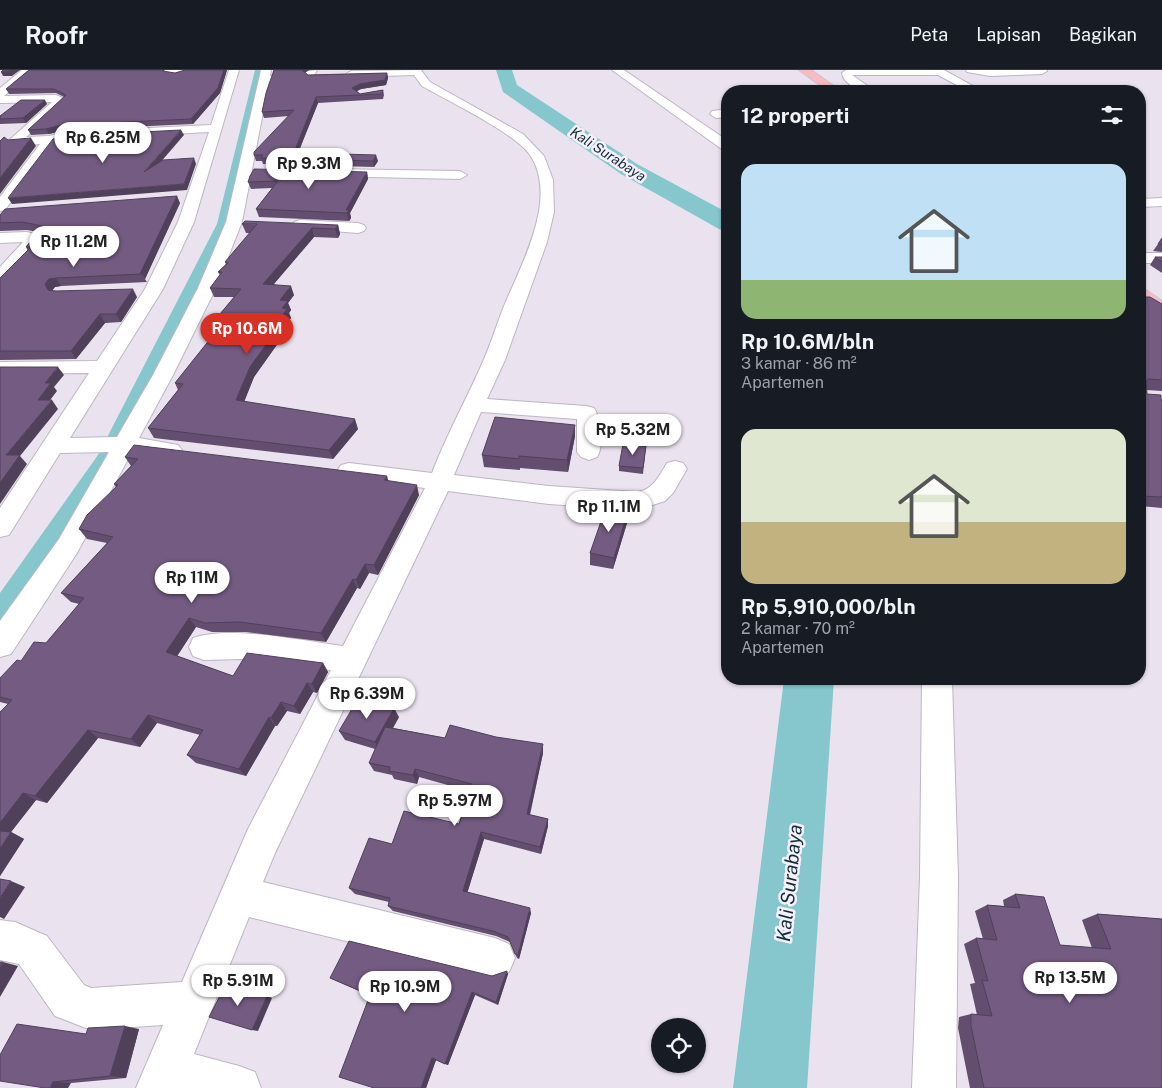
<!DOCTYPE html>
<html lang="id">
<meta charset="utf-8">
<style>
body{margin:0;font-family:"Public Sans",sans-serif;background:#20242c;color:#f1f3f6;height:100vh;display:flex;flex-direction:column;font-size:19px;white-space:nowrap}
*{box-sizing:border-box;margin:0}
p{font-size:16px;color:#9ea1a6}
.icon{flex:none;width:28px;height:28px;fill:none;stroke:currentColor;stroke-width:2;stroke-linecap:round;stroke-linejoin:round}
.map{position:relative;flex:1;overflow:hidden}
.sheet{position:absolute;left:721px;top:15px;width:425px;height:600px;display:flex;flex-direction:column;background:#171b24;border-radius:20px;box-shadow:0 1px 4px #0004}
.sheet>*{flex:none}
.fabs{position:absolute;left:651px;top:948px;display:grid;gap:10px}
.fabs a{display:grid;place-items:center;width:55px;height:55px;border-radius:50%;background:#171b24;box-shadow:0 1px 4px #0004;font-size:25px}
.price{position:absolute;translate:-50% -42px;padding:0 11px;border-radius:18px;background:#fff;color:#222;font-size:16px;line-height:32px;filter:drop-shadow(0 1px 2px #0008)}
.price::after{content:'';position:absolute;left:50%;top:30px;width:15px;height:11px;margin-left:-8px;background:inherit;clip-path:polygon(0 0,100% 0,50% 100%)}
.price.active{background:#d93025;color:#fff}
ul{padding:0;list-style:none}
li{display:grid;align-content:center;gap:10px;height:265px;padding:0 20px}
li span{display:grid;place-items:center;height:155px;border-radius:15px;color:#555}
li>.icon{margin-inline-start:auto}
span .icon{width:90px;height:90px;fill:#fffc;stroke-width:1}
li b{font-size:21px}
h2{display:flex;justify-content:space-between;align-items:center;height:60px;padding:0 20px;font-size:21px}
header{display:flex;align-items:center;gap:30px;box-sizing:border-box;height:70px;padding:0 25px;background:#171b24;border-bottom:1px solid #363941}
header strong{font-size:24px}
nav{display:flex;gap:28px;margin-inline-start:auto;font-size:18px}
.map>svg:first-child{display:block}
</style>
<header>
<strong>Roofr</strong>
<nav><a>Peta</a><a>Lapisan</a><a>Bagikan</a></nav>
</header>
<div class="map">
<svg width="1162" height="1018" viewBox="0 0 1162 1018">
<rect width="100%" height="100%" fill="#eae2ef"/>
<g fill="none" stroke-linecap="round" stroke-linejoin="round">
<!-- canal -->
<polygon fill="#86c7ce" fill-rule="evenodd" points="255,0 265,0 231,154 119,387 10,553 0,556 0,523 98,385 217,154"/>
<!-- river -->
<g fill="#86c7ce" fill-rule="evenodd">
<polygon points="496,0 512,0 517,15 637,94 728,143 728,162 719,159 621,104 503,22"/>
<polygon points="784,609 834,609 807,1018 733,1018"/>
</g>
<defs>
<g id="minor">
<polygon points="22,0 33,0 4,26 56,25 67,30 26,67 49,66 64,62 211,55 229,0 239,0 194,152 163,219 70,368 117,367 153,305 198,218 226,152 261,0 271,0 270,6 317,0 313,7 309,8 269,11 242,152 216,218 173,305 139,368 178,375 182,380 178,385 170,388 132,382 77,483 11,584 0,587 0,551 59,469 109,382 60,383 9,465 0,467 0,438 89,303 0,304 0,292 97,291 145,219 178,152 209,62 65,70 55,73 5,140 0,141 0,127 40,74 13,76 7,72 52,32 0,33 0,18"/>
<path d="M165 0H186L187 2C183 7 172 6 165 4Z"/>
<path d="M421 0 430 12 523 64 544 86 553 110 554 142 547 172 505 290 487 329 586 336 594 338C601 348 604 377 597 387L589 390 581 387 577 382V349L481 342 454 405 549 416 637 422C653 420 659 406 667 393L675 391 683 393 687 399 673 423 665 431 637 440 549 434 448 421 275 783 263 812 495 868 509 874 515 888 509 902 495 908 249 847 194 984 239 996 255 1002 261 1018H136L163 955 91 960 55 946 19 894 0 890V850L15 852 47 866 84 915 91 918 182 912 248 759 331 600 242 589 204 590 193 586 189 577 193 568C230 555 303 571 343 576L425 418 349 409 341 407 337 401 341 395 349 393 432 403C446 366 465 332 481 296 490 277 496 256 504 236 521 195 559 128 530 85 515 63 448 31 422 16L414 5 351 7 346 4 351 1Z"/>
<polygon points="612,0 624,0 728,71 728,81 723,80"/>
<path d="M846 0H944L982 21H968L938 5H852L875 21C863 22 844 16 842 3Z"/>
<polygon points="966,0 1047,0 1047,1 1042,4 990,6 967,2"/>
<polygon points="728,39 728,47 716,48 710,44 712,41"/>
<polygon points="329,99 460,101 467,105 460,109 324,106 322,103 324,100"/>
<polygon points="1162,128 1162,136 1140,137 1140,129"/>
<polygon points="300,150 358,153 364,155 366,158 364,161 358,163 294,158 292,155 294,152"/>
<polygon points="27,162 41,166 43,169 6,211 0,212 0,197 23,172 0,173 0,163"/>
<rect x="1140" y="183" width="22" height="10"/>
<polygon points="922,609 952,609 958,807 956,1018 912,1018 920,807"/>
</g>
<g id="major">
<polygon points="799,0 811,0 841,21 828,21"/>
<polygon points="1140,219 1146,220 1162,231 1162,245 1155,243 1140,232"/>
</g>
</defs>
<!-- minor casing -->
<use href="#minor" stroke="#beb6c3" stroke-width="2"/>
<!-- major casing -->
<use href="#major" stroke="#c8c8c9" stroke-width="2"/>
<!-- minor -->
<use href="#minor" fill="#fff" fill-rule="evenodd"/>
<!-- major -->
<use href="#major" fill="#fabac4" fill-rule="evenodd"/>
</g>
<!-- wall -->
<g fill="#634e6f">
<polygon points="29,0 164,0 164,2 175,3 185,0 227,0 220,23 193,54 64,60 49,64 31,65 28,60 64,27 56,23 9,24 6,19"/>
<polygon points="274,0 316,0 309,0 305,3 308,5 387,3 388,8 386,15 361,19 357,21 360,24 383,20 384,25 383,29 318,33 299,80 307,83 378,91 374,97 263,94 262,91 256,91 254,85 289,46 264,48 262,42"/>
<polygon points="47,34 26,53 0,54 0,46"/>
<polygon points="367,102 368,109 350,143 351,148 349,151 259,147 256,139 272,118 251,119 248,112"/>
<polygon points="180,133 145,209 147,212 61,216 55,217 52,221 137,227 121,252 105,253 76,289 0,290 0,208 28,181 26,177 38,162 27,160 0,161 0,145"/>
<polygon points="242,154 338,155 340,164 338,168 314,167 274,214 294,225 288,233 291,240 289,243 291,248 279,264 281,269 254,307 244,331 358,359 333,389 154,368 148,358 178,320 175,313 224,252 220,244 234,227 214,227 210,218 220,205 218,202 226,194 225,192 250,163 246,163"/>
<polygon points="1162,168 1162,182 1153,181 1158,174"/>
<polygon points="1155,187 1162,187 1162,203 1150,195"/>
<polygon points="1140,227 1162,234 1162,321 1146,320 1147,324 1162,330 1162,438 1140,436"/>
<polygon points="575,366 568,402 520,398 520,400 484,397 482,385"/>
<polygon points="646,376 643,404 619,401 619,396"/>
<polygon points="125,387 389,411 419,425 378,505 369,503 360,519 357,518 326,572 246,562 212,562 196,557 177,586 233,606 323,593 328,602 317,623 313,622 300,644 287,641 277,656 275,656 246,706 196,693 187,685 200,665 157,653 140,677 98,668 47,733 36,730 11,762 24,769 0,806 0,642 8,634 0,632 0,608 21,591 46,573 79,534 71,532 61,523 107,473 87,469 79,459 116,417 114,414 131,396"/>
<polygon points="628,441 627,453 613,499 590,495 590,483"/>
<polygon points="399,647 393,658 445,668 543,683 530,745 548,749 548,756 541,784 484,769 467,823 531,843 519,889 517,888 510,872 496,866 393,841 388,836 389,832 355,824 349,818 392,774 459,754 469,721 419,707 417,714 394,709 392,705 374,701 369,693 375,679 345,670 339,661"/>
<polygon points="1015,824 1060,875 1092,878 1082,850 1097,844 1162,849 1162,1018 970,1018 958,958 959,947 971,944 977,945 970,914 975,913 964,874 976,868 983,869 975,841 987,835 1004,836 1003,830"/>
<polygon points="508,904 498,935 475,925 448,995 436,990 426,1018 374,1018 370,926 330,908 492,906"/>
<polygon points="139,959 126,1008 71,1013 45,1018 86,964"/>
</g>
<!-- shaded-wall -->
<g fill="#50405a">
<polygon points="11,0 20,0 12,6 3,6 1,2"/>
<polygon points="224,0 227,0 220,23 193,54 191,49"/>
<polygon points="301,0 309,0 302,4"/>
<polygon points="387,3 388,8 386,15 361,19 353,23 352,18 360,14"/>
<polygon points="316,27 318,33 297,86 295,80"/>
<polygon points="45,30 47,34 26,53 23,48"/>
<polygon points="61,55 64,60 49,64 46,59"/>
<polygon points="181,60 184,65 147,108 144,102"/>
<polygon points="31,68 36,76 0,124 0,108"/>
<polygon points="376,85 378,91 374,97 373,91"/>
<polygon points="194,88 196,94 187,120 12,134 8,128 184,114"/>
<polygon points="367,102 368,109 350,143 351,148 349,151 346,140"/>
<polygon points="177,126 180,133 145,209 142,204 140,204"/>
<polygon points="338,155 340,164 338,168 335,159"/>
<polygon points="312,158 314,167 266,223 263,214"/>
<polygon points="56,208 61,216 55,217 50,222 48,220 45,214 49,209"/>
<polygon points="291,216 294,225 288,233 291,240 289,243 291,248 279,264 281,269 254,307 241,340 236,330 250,297 272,259 280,230"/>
<polygon points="133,219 137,227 121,252 116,244"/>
<polygon points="100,244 105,253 76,289 71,281"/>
<polygon points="58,297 64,305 54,317 57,321 44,338 38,330 45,313"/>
<polygon points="52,330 58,339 20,386 27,394 0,434 0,413 6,385"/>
<polygon points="355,349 358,359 333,389 329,380"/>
<polygon points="575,355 575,366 568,402 567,390"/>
<polygon points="387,406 390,416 384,410"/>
<polygon points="417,415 419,425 378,505 374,495"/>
<polygon points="628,441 627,453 613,499 614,488"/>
<polygon points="365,494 369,503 360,519 356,510"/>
<polygon points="353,509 357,518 326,572 321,563"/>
<polygon points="189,548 196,557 174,591 166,582"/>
<polygon points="323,593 328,602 317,623 312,614"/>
<polygon points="307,613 313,622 300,644 294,636"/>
<polygon points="281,632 287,641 277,656 271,648"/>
<polygon points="394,638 399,647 380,681 375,672"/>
<polygon points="148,645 157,653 140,677 131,669"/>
<polygon points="269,647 275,656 246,706 239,699"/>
<polygon points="88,660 98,668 47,733 35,726"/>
<polygon points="543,674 543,683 528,751 527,744"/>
<polygon points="415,699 419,707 417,714 413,705"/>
<polygon points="23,723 36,730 11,762 24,769 0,806 0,753"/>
<polygon points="548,749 548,756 541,784 540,777"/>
<polygon points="481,762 484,769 466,827 463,821"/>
<polygon points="11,811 25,817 4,849 0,847 0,828"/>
<polygon points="530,838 531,843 519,889 518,885"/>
<polygon points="3,892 18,896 0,927 0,898"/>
<polygon points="507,901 508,904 498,935 496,932"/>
<polygon points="472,922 475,925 448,995 445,994"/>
<polygon points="267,926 272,928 258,961 252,960"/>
<polygon points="125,956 139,959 126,1008 110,1006"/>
<polygon points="432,988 436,990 426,1018 421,1018"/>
<polygon points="53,1012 71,1013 68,1018 50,1018"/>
</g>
<!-- building -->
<g fill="#735b81" stroke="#50405a">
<polygon points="3,0 11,0 10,1 1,2"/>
<polygon points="29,0 163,0 163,1 175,3 185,0 224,0 218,18 191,49 61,55 46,59 28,60 66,25 54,19 6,19"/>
<polygon points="274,0 302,0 308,5 387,3 385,10 360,14 352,18 360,24 383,20 382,24 316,27 295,80 306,80 304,83 376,85 373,91 261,88 263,85 254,85 254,82 294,40 262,42 266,23"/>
<polygon points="21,30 45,30 23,48 0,49 0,46"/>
<polygon points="181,60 144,102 163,90 194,88 184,114 8,128 53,69 62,66"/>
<polygon points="4,67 8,70 31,68 0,108 0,71"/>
<polygon points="254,99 367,102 346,140 349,140 347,143 256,139 278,111 248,112 250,106"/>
<polygon points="177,126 140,204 142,204 56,208 49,209 45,214 48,220 56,221 133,219 116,244 100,244 71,281 0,281 0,208 31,177 26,177 43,156 22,152 0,153 0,145 5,139"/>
<polygon points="245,151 338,155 335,159 312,158 263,214 291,216 280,230 288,231 282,238 287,239 272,259 277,260 250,297 236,330 355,349 329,380 148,358 183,314 175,313 230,244 220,244 241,219 210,218 222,202 218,202 228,193 225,192 257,154 242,154"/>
<polygon points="1162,168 1162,174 1158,174"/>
<polygon points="1155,187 1162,187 1162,192"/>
<polygon points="1140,227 1150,227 1162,234 1162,310 1148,309 1146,311 1147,324 1161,325 1161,330 1162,330 1162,427 1140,426"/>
<polygon points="0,297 58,297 45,313 51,313 38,330 52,330 6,385 20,385 0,413"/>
<polygon points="495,347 575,355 567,390 519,386 519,389 482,385"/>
<polygon points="623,374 646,376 643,398 619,396"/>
<polygon points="134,375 387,406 384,410 417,415 374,495 365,494 356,510 353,509 321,563 240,552 205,553 189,548 166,582 233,606 247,583 323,593 312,614 307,613 294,636 281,632 271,648 269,647 239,699 187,685 203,660 148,645 131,669 88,660 35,726 23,723 0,753 0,642 12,630 0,627 0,608 17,590 21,591 34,572 46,573 84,528 61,523 113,467 79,459 87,445 118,415 114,414 138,389 125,387"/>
<polygon points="606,437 628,441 614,488 590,483"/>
<polygon points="359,627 394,638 375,672 339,661"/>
<polygon points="450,655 496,667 543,674 527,744 548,749 540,777 481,762 463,821 530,838 518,885 515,884 508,867 493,861 388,836 390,828 349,818 369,768 392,774 404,741 459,754 472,714 415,699 413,705 389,701 390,697 369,693 385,657 445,668"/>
<polygon points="0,761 11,762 0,779"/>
<polygon points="0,809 11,811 0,828"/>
<polygon points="1015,824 1044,827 1060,875 1111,879 1097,844 1162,849 1162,1018 984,1018 971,956 971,944 992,946 982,910 988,911 976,868 997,870 987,835 1020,838"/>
<polygon points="349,871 492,906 507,901 496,932 472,922 445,994 432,988 421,1018 374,1018 339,1007 370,925 330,908"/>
<polygon points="0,892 3,892 0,898"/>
<polygon points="226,914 267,926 252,960 209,947"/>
<polygon points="17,954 86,964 88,958 125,956 110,1006 53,1012 50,1018 45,1018 0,1011 0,985"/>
</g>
<g text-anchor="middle" stroke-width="5" stroke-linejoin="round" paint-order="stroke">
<!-- far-water labels -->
<g font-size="14" font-style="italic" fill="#0d2f32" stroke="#f7effd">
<text transform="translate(608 84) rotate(33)" y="5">Kali Surabaya</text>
</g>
<!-- near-water labels -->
<g font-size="19" font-style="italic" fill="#0d2f32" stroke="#f7effd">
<text transform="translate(789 813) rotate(-84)" y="7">Kali Surabaya</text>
</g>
</g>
</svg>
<div class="fabs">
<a><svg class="icon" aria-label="locate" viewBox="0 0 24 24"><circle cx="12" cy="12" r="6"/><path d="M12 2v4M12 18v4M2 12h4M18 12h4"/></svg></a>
</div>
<b class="price" style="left:103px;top:94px">Rp 6.25M</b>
<b class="price" style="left:309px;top:120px">Rp 9.3M</b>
<b class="price" style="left:74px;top:198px">Rp 11.2M</b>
<b class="price active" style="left:247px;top:285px">Rp 10.6M</b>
<b class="price" style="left:633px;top:386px">Rp 5.32M</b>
<b class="price" style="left:609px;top:463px">Rp 11.1M</b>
<b class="price" style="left:192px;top:534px">Rp 11M</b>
<b class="price" style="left:367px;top:650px">Rp 6.39M</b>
<b class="price" style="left:455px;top:757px">Rp 5.97M</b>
<b class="price" style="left:1070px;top:934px">Rp 13.5M</b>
<b class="price" style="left:238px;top:937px">Rp 5.91M</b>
<b class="price" style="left:405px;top:943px">Rp 10.9M</b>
<section class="sheet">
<h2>12 properti<svg class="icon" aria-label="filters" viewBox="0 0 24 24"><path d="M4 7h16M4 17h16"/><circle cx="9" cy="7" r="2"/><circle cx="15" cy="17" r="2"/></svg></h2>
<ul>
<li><span style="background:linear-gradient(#bfe0f5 75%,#8fb573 0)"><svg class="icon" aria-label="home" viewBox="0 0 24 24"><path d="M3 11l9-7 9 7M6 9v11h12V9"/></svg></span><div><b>Rp 10.6M/bln</b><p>3 kamar · 86 m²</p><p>Apartemen</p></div></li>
<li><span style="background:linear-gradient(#dfe7d0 60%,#c2b280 0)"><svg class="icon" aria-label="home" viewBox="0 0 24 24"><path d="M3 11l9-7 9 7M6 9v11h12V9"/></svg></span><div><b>Rp 5,910,000/bln</b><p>2 kamar · 70 m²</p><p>Apartemen</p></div></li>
</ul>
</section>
</div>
